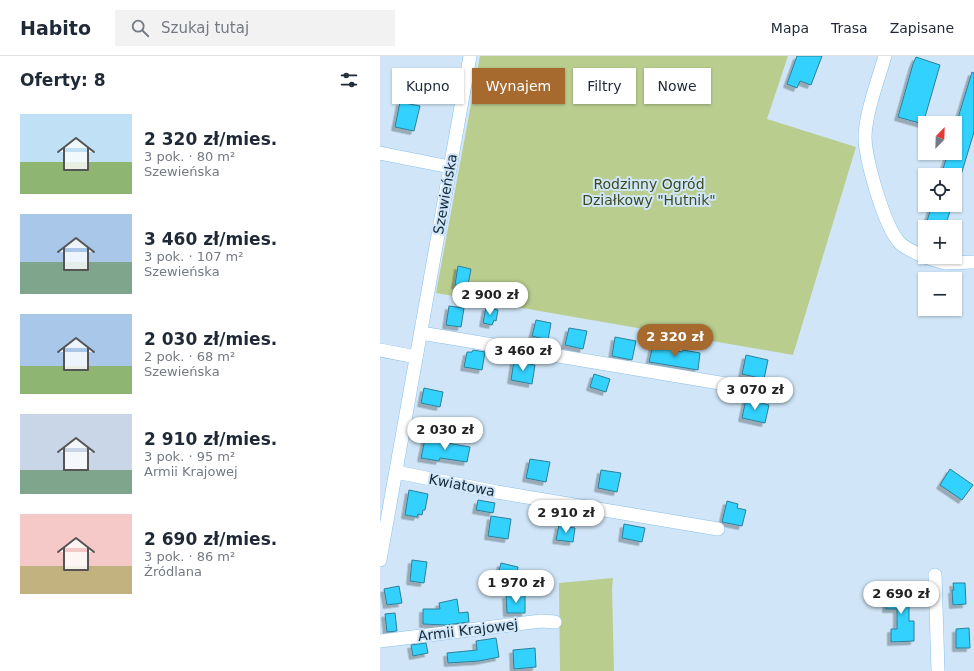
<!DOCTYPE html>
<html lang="pl">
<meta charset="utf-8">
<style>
body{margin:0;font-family:"DejaVu Sans",sans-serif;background:#f2f2f3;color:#1f2937;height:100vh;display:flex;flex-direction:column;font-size:15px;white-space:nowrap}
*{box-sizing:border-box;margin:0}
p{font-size:13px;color:#747a83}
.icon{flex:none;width:22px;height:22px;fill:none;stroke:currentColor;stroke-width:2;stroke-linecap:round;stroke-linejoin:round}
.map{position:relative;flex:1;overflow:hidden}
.panel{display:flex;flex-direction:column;background:#fff;width:380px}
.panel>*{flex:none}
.top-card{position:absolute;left:12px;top:12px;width:380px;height:36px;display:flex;gap:8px}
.needle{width:26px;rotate:23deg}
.controls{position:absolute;left:538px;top:60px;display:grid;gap:8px}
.controls a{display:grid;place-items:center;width:44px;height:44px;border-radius:0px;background:#fff;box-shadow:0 1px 3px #0004;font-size:20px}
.price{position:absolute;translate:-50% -34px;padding:0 9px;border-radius:14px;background:#fff;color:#222;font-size:13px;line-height:26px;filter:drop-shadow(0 1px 2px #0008)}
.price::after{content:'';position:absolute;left:50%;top:24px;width:12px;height:9px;margin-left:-6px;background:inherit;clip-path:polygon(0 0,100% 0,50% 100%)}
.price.on{background:#a76a2e;color:#fff}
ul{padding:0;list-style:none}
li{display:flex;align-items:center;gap:12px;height:100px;padding:0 20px}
li span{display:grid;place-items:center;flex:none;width:112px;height:80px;border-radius:0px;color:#555}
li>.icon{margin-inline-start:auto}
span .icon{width:48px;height:48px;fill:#fffc;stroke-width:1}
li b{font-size:17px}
h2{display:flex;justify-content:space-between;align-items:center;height:48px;padding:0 20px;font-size:17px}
.tag{padding:0 14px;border-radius:0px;background:#fff;box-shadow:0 1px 3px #0004;font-size:14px;line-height:36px}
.tag.on{background:#a76a2e;color:#fff}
header{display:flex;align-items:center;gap:24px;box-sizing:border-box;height:56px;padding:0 20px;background:#fff;border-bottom:1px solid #e0e1e3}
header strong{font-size:19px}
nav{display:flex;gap:22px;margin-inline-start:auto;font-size:14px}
.search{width:280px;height:36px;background:#f2f2f3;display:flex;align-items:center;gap:10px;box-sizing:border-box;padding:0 14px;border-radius:0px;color:#747a83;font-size:15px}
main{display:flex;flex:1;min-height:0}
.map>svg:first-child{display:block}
</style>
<header>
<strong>Habito</strong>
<div class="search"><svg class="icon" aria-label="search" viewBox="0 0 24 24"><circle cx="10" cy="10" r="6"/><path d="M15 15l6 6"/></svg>Szukaj tutaj</div>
<nav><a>Mapa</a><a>Trasa</a><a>Zapisane</a></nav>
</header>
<main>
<section class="panel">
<h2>Oferty: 8<svg class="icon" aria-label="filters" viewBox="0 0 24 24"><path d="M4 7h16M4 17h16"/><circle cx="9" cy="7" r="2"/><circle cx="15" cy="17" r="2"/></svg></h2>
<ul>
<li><span style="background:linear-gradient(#bfe0f5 60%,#8fb573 0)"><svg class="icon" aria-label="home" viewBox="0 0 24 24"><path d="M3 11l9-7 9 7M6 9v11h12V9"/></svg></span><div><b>2 320 zł/mies.</b><p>3 pok. · 80 m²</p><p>Szewieńska</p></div></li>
<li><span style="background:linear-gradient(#a9c7e8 60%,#7fa58c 0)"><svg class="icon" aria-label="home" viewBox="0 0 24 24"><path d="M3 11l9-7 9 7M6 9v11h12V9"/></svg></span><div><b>3 460 zł/mies.</b><p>3 pok. · 107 m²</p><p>Szewieńska</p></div></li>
<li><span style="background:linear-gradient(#a9c7e8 65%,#8fb573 0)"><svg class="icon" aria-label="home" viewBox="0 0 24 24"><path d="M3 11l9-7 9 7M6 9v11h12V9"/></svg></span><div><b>2 030 zł/mies.</b><p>2 pok. · 68 m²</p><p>Szewieńska</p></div></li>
<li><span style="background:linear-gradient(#c9d6e8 70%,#7fa58c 0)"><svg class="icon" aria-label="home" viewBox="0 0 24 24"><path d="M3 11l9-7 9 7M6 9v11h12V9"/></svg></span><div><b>2 910 zł/mies.</b><p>3 pok. · 95 m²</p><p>Armii Krajowej</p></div></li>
<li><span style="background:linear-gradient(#f6c9c9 65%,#c2b280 0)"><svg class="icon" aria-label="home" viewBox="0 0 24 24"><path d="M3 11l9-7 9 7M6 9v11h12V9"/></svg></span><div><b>2 690 zł/mies.</b><p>3 pok. · 86 m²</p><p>Źródlana</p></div></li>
</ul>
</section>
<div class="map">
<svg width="594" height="615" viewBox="0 0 594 615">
<defs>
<filter id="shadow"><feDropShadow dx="-3.5" dy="3.5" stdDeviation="0" flood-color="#0004"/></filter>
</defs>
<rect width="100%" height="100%" fill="#d0e6f8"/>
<!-- green -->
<g fill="#b9cd8e">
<polygon points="100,0 408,0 387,63 476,91 413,299 56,237"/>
<polygon points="233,522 232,533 234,615 180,615 179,527"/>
</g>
<!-- building -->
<g fill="#31d1fe" stroke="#2e7f98" filter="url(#shadow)">
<polygon points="417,0 442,0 431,29 420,25 417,32 407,28"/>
<polygon points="536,1 560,9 543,68 518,61 533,8"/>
<polygon points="35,13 50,15 48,30 33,28"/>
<polygon points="592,16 594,17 594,76 581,119 561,119 568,97 575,97 575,72"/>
<polygon points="20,46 40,50 34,75 15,71"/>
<polygon points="552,149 572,149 565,171 545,171"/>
<polygon points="78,210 91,213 88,229 84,229 84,231 75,229"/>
<polygon points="69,250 84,252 81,271 66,269"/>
<polygon points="106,251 118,254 116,265 114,264 112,269 103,267"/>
<polygon points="156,264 171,267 168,284 152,280"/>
<polygon points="189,272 207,275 203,293 185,289"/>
<polygon points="235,281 256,285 252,304 232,300"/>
<polygon points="273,289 302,296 303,294 320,297 318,314 269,306"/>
<polygon points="93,294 105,296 102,314 84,311 87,296 92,296"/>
<polygon points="366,299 388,304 384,323 362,318"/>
<polygon points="134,305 155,309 152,328 131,324"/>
<polygon points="214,318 230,323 226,336 210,331"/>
<polygon points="44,332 63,336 60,351 41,347"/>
<polygon points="366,343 389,349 385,367 362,362"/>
<polygon points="45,383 90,391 87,406 60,402 59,405 41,402"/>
<polygon points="150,403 170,406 166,426 146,422"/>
<polygon points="570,413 593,429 582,444 560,429"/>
<polygon points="221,414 241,417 237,436 218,432"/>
<polygon points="29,434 48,438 45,454 43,454 42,459 38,458 37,461 25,459"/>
<polygon points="98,444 115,447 113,457 96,454"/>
<polygon points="347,445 358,448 357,452 366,454 362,470 342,466"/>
<polygon points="111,460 131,463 128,483 108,480"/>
<polygon points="244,468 265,472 262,486 242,482"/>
<polygon points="179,469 195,472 193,486 176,484"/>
<polygon points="32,504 47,506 44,527 30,525"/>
<polygon points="121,507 138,511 135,526 117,522"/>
<polygon points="573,527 585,527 586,548 573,549 572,534 574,534"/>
<polygon points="19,530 22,547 7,549 4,533"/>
<polygon points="509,532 529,533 529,565 534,565 534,585 511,586 511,573 517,573 517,553 506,553 507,542 509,542"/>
<polygon points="126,539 145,539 145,557 127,557"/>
<polygon points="77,543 79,557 88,556 89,566 66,569 43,568 43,553 60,553 59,547"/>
<polygon points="15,557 17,575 7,576 5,558"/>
<polygon points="589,572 590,592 576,592 576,573"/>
<polygon points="116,582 119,601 99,605 68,607 67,597 97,594 96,585"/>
<polygon points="46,587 48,597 33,600 31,589"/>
<polygon points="155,592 156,611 134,613 133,594"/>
</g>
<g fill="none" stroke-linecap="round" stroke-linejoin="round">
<defs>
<g id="minor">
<path d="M505 0C498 24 486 56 485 80 485 103 504 169 519 186 525 193 537 197 545 201"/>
<polyline points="0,97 70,111"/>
<polyline points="545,201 565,207 594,206"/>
<polyline points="41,277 376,333"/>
<polyline points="0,294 36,301"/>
<polyline points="16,416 117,436 338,473"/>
<polyline points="0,504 90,0"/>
<polyline points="555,519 558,615"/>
<polyline points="0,585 161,565 175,566"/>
</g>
</defs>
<!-- minor casing -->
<use href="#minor" stroke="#88c0ec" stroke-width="14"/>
<!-- minor -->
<use href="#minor" stroke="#fff" stroke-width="13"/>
</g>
<g text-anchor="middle" stroke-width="4" stroke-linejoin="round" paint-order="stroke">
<!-- park labels -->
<g font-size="14" fill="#3d491d" stroke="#d0e6f8">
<text x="269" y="133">Rodzinny Ogród<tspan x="269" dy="16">Działkowy "Hutnik"</tspan></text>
</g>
<!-- street labels -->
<g font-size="14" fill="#132a3b" stroke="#d0e6f8">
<text transform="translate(65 138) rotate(-80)" y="5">Szewieńska</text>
<text transform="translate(82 429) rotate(11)" y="5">Kwiatowa</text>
<text transform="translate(88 574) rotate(-7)" y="5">Armii Krajowej</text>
</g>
</g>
</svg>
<div class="controls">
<a><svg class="needle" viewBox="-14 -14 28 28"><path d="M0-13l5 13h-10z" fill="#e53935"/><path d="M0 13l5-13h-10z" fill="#747a83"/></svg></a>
<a><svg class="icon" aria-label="locate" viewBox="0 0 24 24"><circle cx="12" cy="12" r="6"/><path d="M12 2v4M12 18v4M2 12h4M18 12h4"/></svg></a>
<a>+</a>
<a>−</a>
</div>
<b class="price" style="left:110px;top:260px">2 900 zł</b>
<b class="price on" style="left:295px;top:302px">2 320 zł</b>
<b class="price" style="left:143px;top:316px">3 460 zł</b>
<b class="price" style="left:375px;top:355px">3 070 zł</b>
<b class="price" style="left:65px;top:395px">2 030 zł</b>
<b class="price" style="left:186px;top:478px">2 910 zł</b>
<b class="price" style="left:136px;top:548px">1 970 zł</b>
<b class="price" style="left:521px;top:559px">2 690 zł</b>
<div class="top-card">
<a class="tag">Kupno</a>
<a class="tag on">Wynajem</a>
<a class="tag">Filtry</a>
<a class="tag">Nowe</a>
</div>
</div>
</main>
